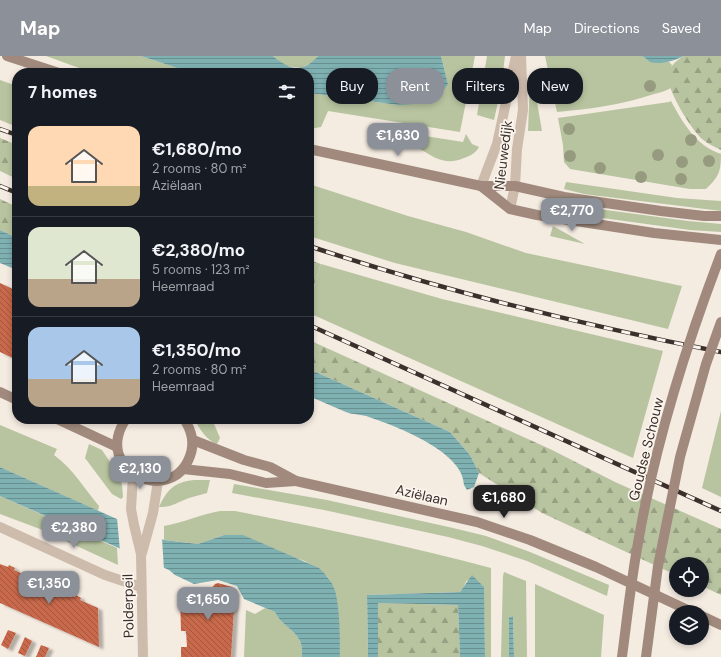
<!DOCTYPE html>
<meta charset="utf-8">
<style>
body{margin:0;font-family:"DM Sans",sans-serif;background:#20242c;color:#f1f3f6;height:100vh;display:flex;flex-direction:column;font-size:15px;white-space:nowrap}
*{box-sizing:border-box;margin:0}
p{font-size:13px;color:#9ea1a6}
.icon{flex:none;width:22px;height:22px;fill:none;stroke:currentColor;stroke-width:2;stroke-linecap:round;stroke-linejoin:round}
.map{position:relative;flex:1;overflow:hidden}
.panel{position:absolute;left:12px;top:12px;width:302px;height:356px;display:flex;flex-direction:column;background:#171b24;border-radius:16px;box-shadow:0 2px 6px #0003}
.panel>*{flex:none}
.guide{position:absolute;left:326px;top:12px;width:335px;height:36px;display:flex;gap:8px}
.controls{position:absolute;left:669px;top:501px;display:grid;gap:8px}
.controls a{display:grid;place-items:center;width:40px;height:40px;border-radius:50%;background:#171b24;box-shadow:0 2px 6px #0003;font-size:20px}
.price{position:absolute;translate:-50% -34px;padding:0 9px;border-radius:8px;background:#8c9099;color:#fff;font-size:13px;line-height:26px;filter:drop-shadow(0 1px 2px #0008)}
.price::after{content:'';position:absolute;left:50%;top:24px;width:12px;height:9px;margin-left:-6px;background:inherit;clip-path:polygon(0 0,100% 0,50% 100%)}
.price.current{background:#222;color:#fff}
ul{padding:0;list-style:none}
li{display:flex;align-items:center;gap:12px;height:100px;padding:0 16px}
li+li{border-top:1px solid #363941}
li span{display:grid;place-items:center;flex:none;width:112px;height:80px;border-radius:12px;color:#555}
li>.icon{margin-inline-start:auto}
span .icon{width:48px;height:48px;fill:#fffc;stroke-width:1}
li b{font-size:17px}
h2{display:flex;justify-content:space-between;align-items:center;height:48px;padding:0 16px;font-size:17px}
.chip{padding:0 14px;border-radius:16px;background:#171b24;box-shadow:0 2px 6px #0003;font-size:14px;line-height:36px}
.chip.current{background:#8c9099;color:#fff}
header{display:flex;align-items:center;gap:24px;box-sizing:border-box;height:56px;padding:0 20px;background:#8c9099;color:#fff}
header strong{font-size:19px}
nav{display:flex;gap:22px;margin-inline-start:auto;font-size:14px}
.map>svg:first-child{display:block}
</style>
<header>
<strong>Map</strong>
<nav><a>Map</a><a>Directions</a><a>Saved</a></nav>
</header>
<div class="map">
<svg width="721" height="601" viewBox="0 0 721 601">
<defs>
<pattern id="forest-firs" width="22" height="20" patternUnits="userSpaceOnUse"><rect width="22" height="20" fill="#b8c4a0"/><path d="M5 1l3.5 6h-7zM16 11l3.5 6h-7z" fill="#97a083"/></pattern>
<pattern id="water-rules" width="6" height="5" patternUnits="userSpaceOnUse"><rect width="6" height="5" fill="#7fb0b2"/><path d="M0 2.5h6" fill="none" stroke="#699091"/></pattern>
<pattern id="building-back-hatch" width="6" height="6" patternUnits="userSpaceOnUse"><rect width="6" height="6" fill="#c8694b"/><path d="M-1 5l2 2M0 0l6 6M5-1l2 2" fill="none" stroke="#a4573f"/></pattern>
<filter id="shadow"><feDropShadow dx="4.5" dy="2.5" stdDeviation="1" flood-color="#0004"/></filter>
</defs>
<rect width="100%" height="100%" fill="#f4ebe1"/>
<!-- grass -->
<g fill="#b8c4a0">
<polygon points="46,0 141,0 192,17 93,17"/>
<polygon points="273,0 318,0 313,6 302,12 285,10"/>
<polygon points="441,0 475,0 460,76 328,55 321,71 309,73 309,37 398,49 448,28"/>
<polygon points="487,0 505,0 501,32 494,64 477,59"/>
<path d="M545 0H642C652 7 656 8 668 5L672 9 668 21 671 32C666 35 659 37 654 38 622 49 589 53 557 56Z"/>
<polygon points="531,23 533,23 542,75 528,75 530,24"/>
<polygon points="0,24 17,30 17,71 0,64"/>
<path d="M671 45C683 67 696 90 721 98 721 115 719 121 706 133H690L570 113 564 106 563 89 558 62 669 46Z"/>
<path d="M381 73 463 86 466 78 472 88 479 91C476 97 470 100 464 102 441 112 431 97 410 88 401 84 390 83 380 81Z"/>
<polygon points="566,126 677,142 721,145 721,155 584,138 564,133"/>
<polygon points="309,128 408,160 466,176 526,197 682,230 668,273 395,207 309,180"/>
<polygon points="561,148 688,165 721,168 721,176 690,174 559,156"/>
<polygon points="553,170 585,188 550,180"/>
<polygon points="321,208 442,243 663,295 633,402 309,257 309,247"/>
<polygon points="721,355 721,441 702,432"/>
<path d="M194 363H212L220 382 217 388C206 384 200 373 194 363Z"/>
<path d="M0 369 57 393 54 399C73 413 84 432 99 450L98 455 0 411Z"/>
<polygon points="89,388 102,394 110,406 122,428 123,441 121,443 112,438 85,402"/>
<path d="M194 424H210L207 437C201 439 195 440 189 442 178 446 170 452 159 451 167 434 174 426 194 424Z"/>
<polygon points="234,428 327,444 453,472 486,480 530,496 609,529 607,540 527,505 482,490 448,481 324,454 232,437"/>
<polygon points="0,440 117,492 118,509 40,473 0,458"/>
<path d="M220 455H235C321 472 406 489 491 512V601H485L484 553 467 524 463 532 460 536 367 539 368 601H340L337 548 334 532 328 521 305 505 224 479 198 488 164 484V470C183 467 201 458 220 455Z"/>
<polygon points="504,516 526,525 527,601 514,601 513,560 509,561 509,601 501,601 503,520"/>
<polygon points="535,528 604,559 601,601 535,601"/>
<path d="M265 552 275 556C280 568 294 573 300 585 302 589 302 596 302 601H244L246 554 255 558Z"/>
</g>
<!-- forest -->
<g fill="url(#forest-firs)">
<path d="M683 0H721V94C715 91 708 88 702 83 691 73 669 37 668 22 667 12 676 5 683 0Z"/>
<polygon points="0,82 17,89 17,123 0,115"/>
<polygon points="0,143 17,151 17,182 0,174"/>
<polygon points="309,204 321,208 309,247"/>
<polygon points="309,284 550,393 615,426 721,473 721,539 702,530 702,508 676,508 676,519 542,457 479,417 470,399 450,376 309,313"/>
<polygon points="378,547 458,549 460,601 378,601"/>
</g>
<!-- water -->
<g fill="url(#water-rules)">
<path d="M141 0H273C290 14 302 18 318 0H441L448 28 433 47 398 49 309 37V17H192Z"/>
<path d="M642 0H683C675 5 659 9 650 6 648 4 645 2 642 0Z"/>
<polygon points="0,174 17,182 17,214 0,207"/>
<path d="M309 313 450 376 470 399 479 417 474 431 467 434 464 429C464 396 396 370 369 361 362 358 353 359 346 356 333 351 321 345 309 340Z"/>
<path d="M0 411 164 484 198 488 224 479H243L319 512C325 518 331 524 334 532 340 547 340 584 340 601H302C302 596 302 589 300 585 294 573 280 568 275 556L244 543 237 530 218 524 194 528 175 519 169 514 0 440Z"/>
<polygon points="472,519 484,531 485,601 460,601 458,549 378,547 378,601 368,601 367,539 460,536"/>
<polygon points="513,560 514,601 509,601 509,561"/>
</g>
<!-- pier -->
<polygon fill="#f4ebe1" points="117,462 162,482 164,514 120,495"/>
<!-- building -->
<g fill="url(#building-back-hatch)" filter="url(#shadow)">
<polygon points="0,227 17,235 17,304 0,296"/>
<polygon points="0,508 8,511 9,509 15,512 14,514 25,519 26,517 31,519 30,521 42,526 42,525 48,527 47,529 58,534 59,532 64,534 64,536 75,541 76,539 81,542 80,544 98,552 99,591 0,547"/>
<polygon points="218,527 232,531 235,536 231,601 181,601 181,591 187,591 186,575 181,575 180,540 181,537 187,531 211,533 215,528"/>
<polygon points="8,574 16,577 8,593 1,589"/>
<polygon points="25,581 32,585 25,600 18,597"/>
<polygon points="41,589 49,592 45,601 36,601"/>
</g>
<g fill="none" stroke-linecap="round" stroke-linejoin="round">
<!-- street -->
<g stroke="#cdbbac" stroke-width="10">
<polyline points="481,130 497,88 516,0"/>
<polyline points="510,153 515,130 517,93 523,54 521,0"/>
<polyline points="133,419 131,453 134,469 141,498 143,601"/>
<polyline points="0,471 105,519 141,531"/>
<polyline points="142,497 153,457 158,425"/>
</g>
<!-- secondary -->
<g stroke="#a18a7d" stroke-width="10">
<polyline points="7,0 59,17"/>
<polyline points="309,93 481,130 515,130 564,141 661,155 704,160 721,160"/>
<polyline points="481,130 510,153 537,159 654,177 721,184"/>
<polyline points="0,336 17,344"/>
<polyline points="57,363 117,391"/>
<path d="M126 363C91 414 171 452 190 400 195 387 192 375 184 363"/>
<polyline points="193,384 244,404 270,411 296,425 477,466 530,484 596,511 692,556"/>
<polyline points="183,413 230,418 266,427 296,425"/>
<polyline points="702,560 721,569"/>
</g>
<defs>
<g id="rail">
<polyline points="0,73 17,79"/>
<polyline points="0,130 17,137"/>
<path d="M309 190C444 235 582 269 721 296"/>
<polyline points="309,269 721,455"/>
</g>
</defs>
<!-- rail casing -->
<use href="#rail" stroke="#3b302b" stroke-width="4.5"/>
<!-- rail -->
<use href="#rail" stroke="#fbf5ee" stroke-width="3" stroke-dasharray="9" stroke-linecap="butt"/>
<!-- secondary-bridge -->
<g stroke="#a18a7d" stroke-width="10">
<path d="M622 601C627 563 631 525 638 487 655 388 685 292 721 198"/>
<polyline points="646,601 658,510 680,401 706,308 721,266"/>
</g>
</g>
<!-- trees -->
<g fill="#969b7f">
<circle cx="650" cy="30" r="6"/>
<circle cx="569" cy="73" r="6"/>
<circle cx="691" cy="84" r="6"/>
<circle cx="658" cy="99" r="6"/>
<circle cx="570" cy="100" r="6"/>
<circle cx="709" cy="105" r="6"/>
<circle cx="682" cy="106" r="6"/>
<circle cx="600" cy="112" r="6"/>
<circle cx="641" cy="121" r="6"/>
<circle cx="681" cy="123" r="6"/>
</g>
<g text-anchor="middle" stroke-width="3.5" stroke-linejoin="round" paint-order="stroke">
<!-- street labels -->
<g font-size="14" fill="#3b302b" stroke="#fbf5ee">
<text transform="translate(503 99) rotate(-83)" y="5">Nieuwedijk</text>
<text transform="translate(646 393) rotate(-76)" y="5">Goudse Schouw</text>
<text transform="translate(422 439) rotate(13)" y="5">Aziëlaan</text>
<text transform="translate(128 550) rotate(-91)" y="5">Polderpeil</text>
</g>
</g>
</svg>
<div class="controls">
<a><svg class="icon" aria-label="locate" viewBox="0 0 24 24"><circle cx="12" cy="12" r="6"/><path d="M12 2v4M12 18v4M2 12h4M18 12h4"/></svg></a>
<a><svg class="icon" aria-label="layers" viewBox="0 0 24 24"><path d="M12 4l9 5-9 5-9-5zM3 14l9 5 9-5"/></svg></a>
</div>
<b class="price" style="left:398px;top:101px">€1,630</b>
<b class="price" style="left:572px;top:176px">€2,770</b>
<b class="price" style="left:140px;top:434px">€2,130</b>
<b class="price current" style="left:504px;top:463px">€1,680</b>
<b class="price" style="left:74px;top:493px">€2,380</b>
<b class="price" style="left:49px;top:549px">€1,350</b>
<b class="price" style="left:208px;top:565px">€1,650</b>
<div class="guide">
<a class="chip">Buy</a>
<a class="chip current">Rent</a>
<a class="chip">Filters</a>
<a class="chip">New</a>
</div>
<section class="panel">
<h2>7 homes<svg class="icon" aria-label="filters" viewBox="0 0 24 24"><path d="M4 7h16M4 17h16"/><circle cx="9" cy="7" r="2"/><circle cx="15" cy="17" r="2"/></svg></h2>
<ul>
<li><span style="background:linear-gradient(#ffd9b3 75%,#c2b280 0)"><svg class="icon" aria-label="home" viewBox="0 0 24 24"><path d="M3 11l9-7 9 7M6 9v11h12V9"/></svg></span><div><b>€1,680/mo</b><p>2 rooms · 80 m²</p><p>Aziëlaan</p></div></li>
<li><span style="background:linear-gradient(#dfe7d0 65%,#b9a48a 0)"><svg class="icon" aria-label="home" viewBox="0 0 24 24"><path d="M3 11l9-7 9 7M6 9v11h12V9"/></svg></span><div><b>€2,380/mo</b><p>5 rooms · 123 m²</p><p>Heemraad</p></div></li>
<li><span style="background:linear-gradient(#a9c7e8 65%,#b9a48a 0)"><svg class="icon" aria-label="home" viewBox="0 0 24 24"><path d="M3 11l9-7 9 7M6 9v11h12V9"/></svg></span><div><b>€1,350/mo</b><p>2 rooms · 80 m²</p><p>Heemraad</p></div></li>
</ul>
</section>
</div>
